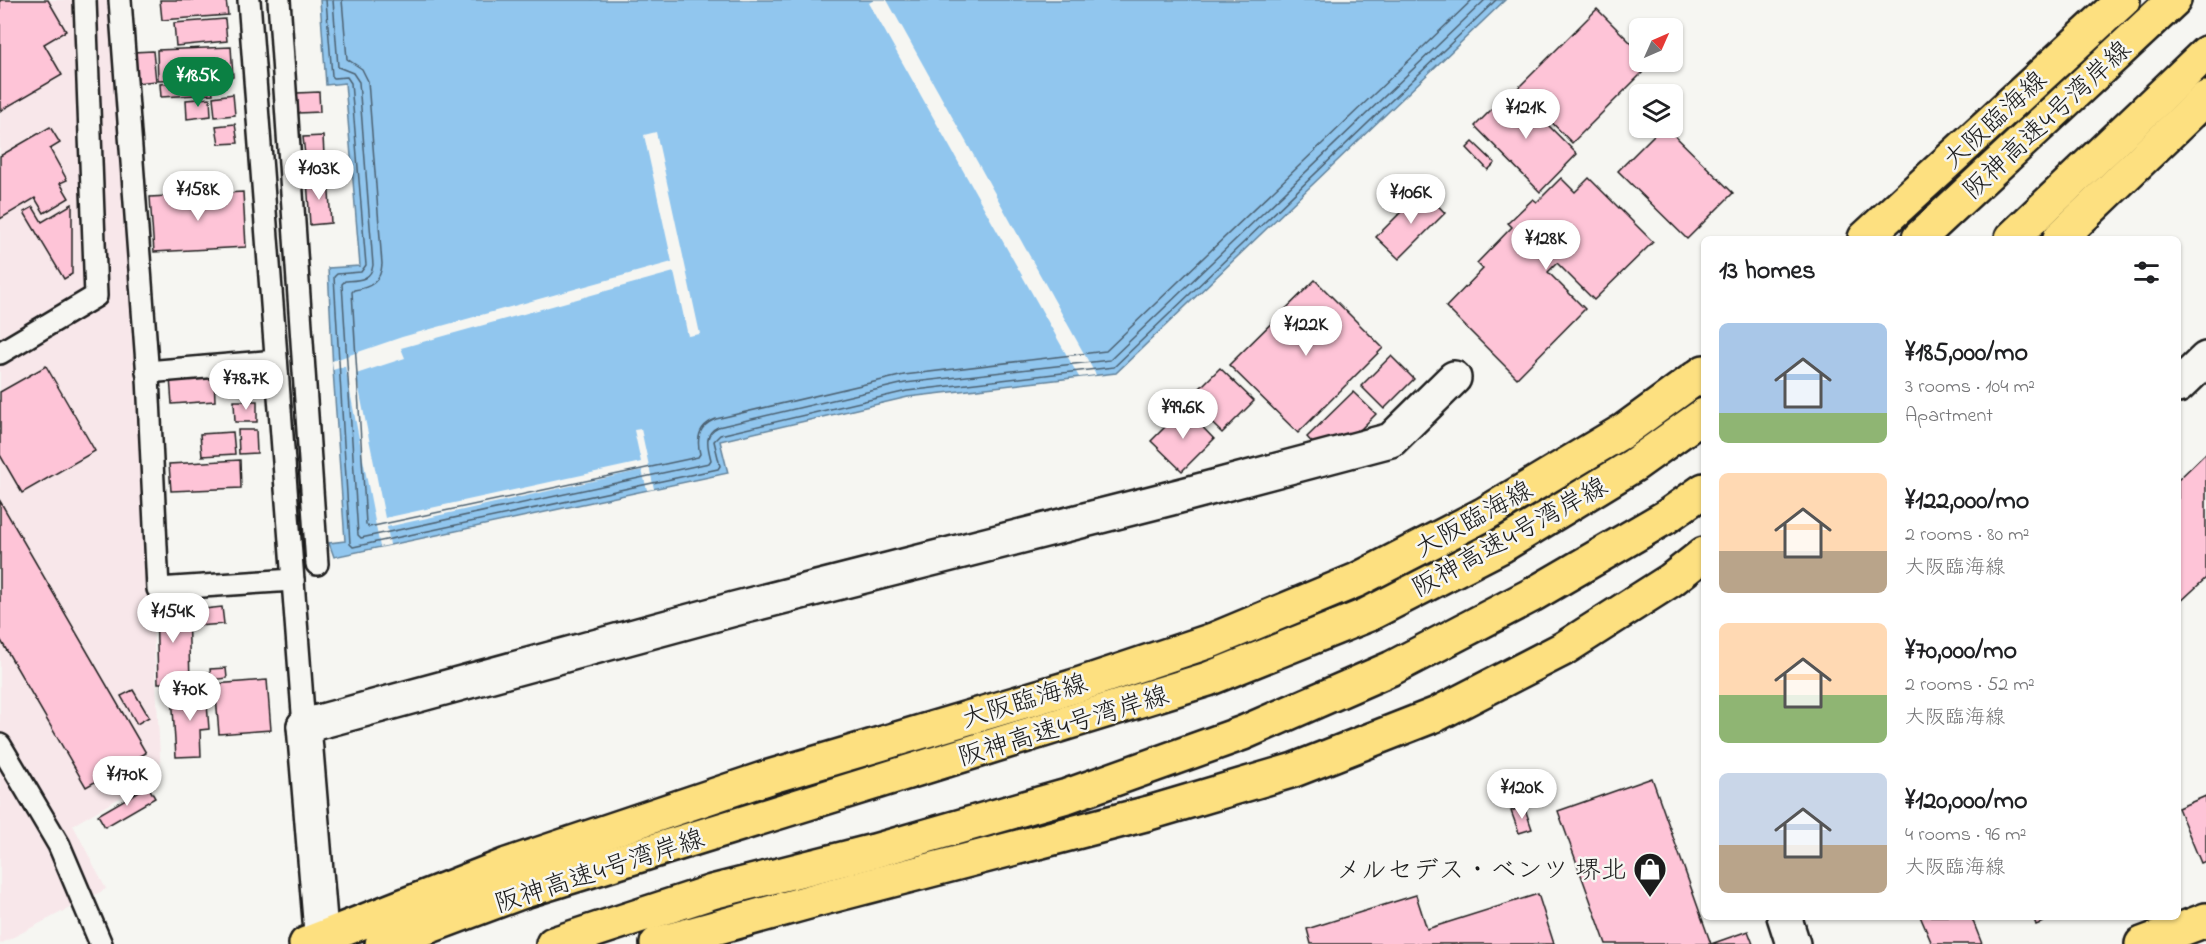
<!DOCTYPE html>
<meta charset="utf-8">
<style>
body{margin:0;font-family:"Indie Flower","Klee One",sans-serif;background:#f2f2f2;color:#202124;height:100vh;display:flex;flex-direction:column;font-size:22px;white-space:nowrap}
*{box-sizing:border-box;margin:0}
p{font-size:20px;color:#757577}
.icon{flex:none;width:33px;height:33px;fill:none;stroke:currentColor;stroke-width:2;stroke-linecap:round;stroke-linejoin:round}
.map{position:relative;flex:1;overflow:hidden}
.sheet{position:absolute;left:1701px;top:236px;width:480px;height:684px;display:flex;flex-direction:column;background:#fff;border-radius:9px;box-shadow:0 2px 4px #0004}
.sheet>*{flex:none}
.needle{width:39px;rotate:45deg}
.tools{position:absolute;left:1629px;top:18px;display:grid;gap:12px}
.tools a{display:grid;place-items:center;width:54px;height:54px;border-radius:9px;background:#fff;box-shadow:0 2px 4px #0004;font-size:30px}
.price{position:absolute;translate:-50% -51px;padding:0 14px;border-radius:21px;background:#fff;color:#222;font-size:20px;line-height:39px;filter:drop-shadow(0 2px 3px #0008)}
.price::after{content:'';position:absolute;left:50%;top:36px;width:18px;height:14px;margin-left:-9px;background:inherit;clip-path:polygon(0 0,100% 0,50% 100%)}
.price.current{background:#0b8043;color:#fff}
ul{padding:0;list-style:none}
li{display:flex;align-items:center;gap:18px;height:150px;padding:0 18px}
li span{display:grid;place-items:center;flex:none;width:168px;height:120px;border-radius:9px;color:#555}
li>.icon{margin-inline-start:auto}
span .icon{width:72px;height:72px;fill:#fffc;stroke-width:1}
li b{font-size:26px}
h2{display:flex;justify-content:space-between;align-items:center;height:72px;padding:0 18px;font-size:26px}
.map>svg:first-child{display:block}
</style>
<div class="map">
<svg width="2206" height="944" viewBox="0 0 2206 944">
<rect width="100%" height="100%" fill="#f6f6f2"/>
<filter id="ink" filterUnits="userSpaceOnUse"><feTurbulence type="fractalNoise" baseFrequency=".0167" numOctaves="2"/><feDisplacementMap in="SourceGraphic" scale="12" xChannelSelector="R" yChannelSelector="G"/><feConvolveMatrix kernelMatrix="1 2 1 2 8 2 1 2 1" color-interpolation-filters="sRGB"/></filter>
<g filter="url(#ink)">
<!-- built -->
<polygon fill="#f8e7ea" points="0,0 113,0 138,356 161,774 73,825 106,889 0,944"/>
<!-- water -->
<polygon fill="#91c6ee" stroke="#62829a" stroke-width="1.5" points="320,0 1505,0 1116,373 908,397 720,441 728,473 334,557 329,543 345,541 333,370 328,268 360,266 345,83 326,85"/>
<!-- pier -->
<g fill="#f6f6f2">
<polygon points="874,0 887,0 1096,375 1079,377 869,3"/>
<polygon points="656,132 700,334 688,336 674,272 401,348 405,358 356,374 385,518 641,462 634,430 641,429 654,489 647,490 642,470 387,527 390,545 380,547 345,366 333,370 332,361 402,337 672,262 644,135"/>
</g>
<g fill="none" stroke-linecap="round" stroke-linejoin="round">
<!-- shore -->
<g stroke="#4b6070" stroke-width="1.5">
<polyline points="326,0 332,76 334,78 347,77 351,83 366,265 361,272 337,274 334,277 350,544 353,547 718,469 720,466 714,441 720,435 907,391 1114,367 1496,0"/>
<path d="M333 0 338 67 353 73 359 82 373 265C371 281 358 280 345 281L342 284 358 535 361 538 709 463 711 460C708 447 703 434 718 427L905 383 1110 360 1485 0"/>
<path d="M342 0 347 59 362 69 368 81 382 264C381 282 370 288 354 290L352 292 366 524 369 527 698 457 700 454C696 438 699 425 716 419L904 375 1106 351 1472 0"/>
</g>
</g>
<!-- building -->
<g fill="#fec4d7" stroke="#1c1c1c" stroke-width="1.5">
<polygon points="0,0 48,0 66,31 44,44 62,75 0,111"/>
<polygon points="160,0 226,0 228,15 162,20"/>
<polygon points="1597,9 1640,52 1640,62 1649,62 1651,64 1572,143 1518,88"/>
<polygon points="225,19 227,41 176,46 174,23"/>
<polygon points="231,47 233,77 158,80 157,50"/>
<polygon points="153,51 156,81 136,83 133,52"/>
<polygon points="211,80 213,94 161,97 160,84"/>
<polygon points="1512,89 1577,154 1540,192 1475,126"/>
<polygon points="319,92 320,112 298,113 297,93"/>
<polygon points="233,94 235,115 215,117 213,97"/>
<polygon points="210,98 211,116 187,119 186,100"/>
<polygon points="235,124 238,143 219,144 216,126"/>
<polygon points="50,127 60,143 50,149 67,180 60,183 69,198 44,213 35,198 0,219 0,156"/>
<polygon points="1661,128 1667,128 1733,193 1687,239 1618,171"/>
<polygon points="323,136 324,155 305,155 303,137"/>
<polygon points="1473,142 1495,163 1488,170 1467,148"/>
<polygon points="328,178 331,223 310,225 307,179"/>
<polygon points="1561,178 1575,192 1589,178 1653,242 1594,300 1557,263 1548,272 1585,309 1517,378 1446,307 1483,269 1477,263 1512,227 1508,223 1533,199 1537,202"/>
<polygon points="1423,190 1445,213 1399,259 1376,237"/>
<polygon points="243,192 246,247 154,252 150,197"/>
<polygon points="72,204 72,274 64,279 24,212 33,207 42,222"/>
<polygon points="1315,280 1383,348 1298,433 1229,365"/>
<polygon points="1391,356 1414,379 1384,409 1361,386"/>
<polygon points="46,366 95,451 22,493 0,455 0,392"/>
<polygon points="1220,368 1254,401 1222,433 1188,400"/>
<polygon points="254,372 255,391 234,392 233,373"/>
<polygon points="214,375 215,401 172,404 170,377"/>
<polygon points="1353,392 1376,414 1353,437 1317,448 1307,437"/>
<polygon points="234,401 257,401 257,422 235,422"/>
<polygon points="1184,408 1214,439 1182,471 1151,441"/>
<polygon points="238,430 256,430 257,453 239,454"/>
<polygon points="233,432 235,454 202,456 200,434"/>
<polygon points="2206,453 2206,578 2178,604 2178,480"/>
<polygon points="240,460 241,488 171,491 169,464"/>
<polygon points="0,501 146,753 86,787 0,639"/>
<polygon points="156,606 188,606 190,683 158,683"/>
<polygon points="222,607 224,624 196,626 195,610"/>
<polygon points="226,668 227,678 211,680 210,669"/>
<polygon points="267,680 271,730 219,734 215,684"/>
<polygon points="133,690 149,717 137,724 121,696"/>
<polygon points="206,691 209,729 200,730 201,756 176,757 172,693"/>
<polygon points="1652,778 1711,944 1748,931 1753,944 1606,944 1558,811"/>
<polygon points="148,786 155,798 105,827 98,815"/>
<polygon points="2206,796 2206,861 2201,863 2178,808"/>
<polygon points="1524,806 1532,829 1519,833 1511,811"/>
<polygon points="1538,894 1554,944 1311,944 1307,929 1416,895 1427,929"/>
<polygon points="1920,916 1971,916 1982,944 1932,944"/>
<polygon points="2033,916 2057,916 2036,925"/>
</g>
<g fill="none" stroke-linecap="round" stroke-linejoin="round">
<defs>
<g id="service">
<polyline points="120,0 148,377 158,589 293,580"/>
<polyline points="249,0 304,726"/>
<polyline points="279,0 317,564"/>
<polyline points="0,353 96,296 85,0"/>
<polyline points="147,372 276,361"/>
<polyline points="0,745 59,845 101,944"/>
</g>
<g id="minor">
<polyline points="2178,386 2206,359"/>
<polyline points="304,726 734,609 1187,494 1391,440 1454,378"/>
<polyline points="1784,916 1793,944"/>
</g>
<polyline id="tertiary" points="304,726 322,944"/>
<g id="primary">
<polyline points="1865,238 2123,0"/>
<polyline points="2060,238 2206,98"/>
<polyline points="306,944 507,865 769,777 1072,687 1213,640 1357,580 1483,515 1623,431 1704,372"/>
<polyline points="657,944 823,898 1149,813 1294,770 1437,714 1563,649 1671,580 1704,554"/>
<polyline points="2142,944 2206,920"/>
</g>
<g id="motorway">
<polyline points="1919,238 2174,0"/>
<polyline points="2012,238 2206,53"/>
<polyline points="382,944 521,892 1208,679 1367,615 1503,545 1634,465 1704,415"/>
<polyline points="553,944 712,892 874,851 1067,796 1243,733 1392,668 1532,595 1666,517 1704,490"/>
</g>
</defs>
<!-- service casing -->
<use href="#service" stroke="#1c1c1c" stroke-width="26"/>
<!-- minor casing -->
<use href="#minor" stroke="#1c1c1c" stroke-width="38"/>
<!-- tertiary casing -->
<use href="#tertiary" stroke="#1c1c1c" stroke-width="38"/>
<!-- primary casing -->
<use href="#primary" stroke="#1c1c1c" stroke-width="38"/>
<!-- motorway casing -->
<use href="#motorway" stroke="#1c1c1c" stroke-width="38"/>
<!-- service -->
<use href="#service" stroke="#f6f6f2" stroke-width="21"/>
<!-- minor -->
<use href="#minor" stroke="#f6f6f2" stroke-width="33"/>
<!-- tertiary -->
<use href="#tertiary" stroke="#f6f6f2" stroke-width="33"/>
<!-- primary -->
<use href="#primary" stroke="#fde080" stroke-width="33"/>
<!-- motorway -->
<use href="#motorway" stroke="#fde080" stroke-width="33"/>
</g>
</g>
<!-- icons -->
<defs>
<symbol id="shop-pin" viewBox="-11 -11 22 30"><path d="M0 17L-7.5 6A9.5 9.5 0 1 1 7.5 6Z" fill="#1c1c1c" stroke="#f6f6f2"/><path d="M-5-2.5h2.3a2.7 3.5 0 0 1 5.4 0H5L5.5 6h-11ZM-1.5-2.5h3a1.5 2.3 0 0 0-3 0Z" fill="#fff"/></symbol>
</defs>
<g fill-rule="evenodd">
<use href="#shop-pin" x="1631" y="850" width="38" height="52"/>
</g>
<g text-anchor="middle" stroke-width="5" stroke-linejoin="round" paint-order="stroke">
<!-- street labels -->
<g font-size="26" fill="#1c1c1c" stroke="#f6f6f2">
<text transform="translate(1994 119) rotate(-43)" y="9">大阪臨海線</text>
<text transform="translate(2046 119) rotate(-43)" y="9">阪神高速4号湾岸線</text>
<text transform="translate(1473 518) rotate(-29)" y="9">大阪臨海線</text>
<text transform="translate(1509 536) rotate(-29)" y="9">阪神高速4号湾岸線</text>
<text transform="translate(1024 700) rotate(-17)" y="9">大阪臨海線</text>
<text transform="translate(1063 725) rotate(-17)" y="9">阪神高速4号湾岸線</text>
<text transform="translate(599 870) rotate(-18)" y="9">阪神高速4号湾岸線</text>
</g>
<!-- poi labels -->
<g font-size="26" fill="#1c1c1c" stroke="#f6f6f2" text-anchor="end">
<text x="1627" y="878">メルセデス・ベンツ 堺北</text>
</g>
</g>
</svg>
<div class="tools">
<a><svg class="needle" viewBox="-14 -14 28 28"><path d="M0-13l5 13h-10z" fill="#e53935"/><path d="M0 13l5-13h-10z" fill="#757577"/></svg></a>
<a><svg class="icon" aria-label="layers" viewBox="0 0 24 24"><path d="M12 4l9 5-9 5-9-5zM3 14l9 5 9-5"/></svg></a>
</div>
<b class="price current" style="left:198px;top:108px">¥185K</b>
<b class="price" style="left:1526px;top:140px">¥121K</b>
<b class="price" style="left:319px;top:201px">¥103K</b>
<b class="price" style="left:198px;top:222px">¥158K</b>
<b class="price" style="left:1411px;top:225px">¥106K</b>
<b class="price" style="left:1546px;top:271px">¥128K</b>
<b class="price" style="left:1306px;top:357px">¥122K</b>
<b class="price" style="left:246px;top:411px">¥78.7K</b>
<b class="price" style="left:1183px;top:440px">¥99.6K</b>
<b class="price" style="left:173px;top:644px">¥154K</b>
<b class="price" style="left:190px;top:722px">¥70K</b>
<b class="price" style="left:127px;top:807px">¥170K</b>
<b class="price" style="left:1522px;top:820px">¥120K</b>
<section class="sheet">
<h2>13 homes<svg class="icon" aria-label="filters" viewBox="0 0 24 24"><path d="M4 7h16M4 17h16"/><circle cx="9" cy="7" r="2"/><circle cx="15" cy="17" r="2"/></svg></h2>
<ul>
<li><span style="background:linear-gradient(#a9c7e8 75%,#8fb573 0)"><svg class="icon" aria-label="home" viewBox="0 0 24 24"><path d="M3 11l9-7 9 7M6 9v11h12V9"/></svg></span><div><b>¥185,000/mo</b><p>3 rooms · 104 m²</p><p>Apartment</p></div></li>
<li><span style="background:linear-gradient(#ffd9b3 65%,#b9a48a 0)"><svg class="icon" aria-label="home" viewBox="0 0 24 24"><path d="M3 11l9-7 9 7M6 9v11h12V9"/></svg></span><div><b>¥122,000/mo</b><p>2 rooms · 80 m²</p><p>大阪臨海線</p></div></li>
<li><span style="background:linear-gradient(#ffd9b3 60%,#8fb573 0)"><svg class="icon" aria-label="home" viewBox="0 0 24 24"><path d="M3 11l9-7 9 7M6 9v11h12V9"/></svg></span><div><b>¥70,000/mo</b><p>2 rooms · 52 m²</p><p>大阪臨海線</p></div></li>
<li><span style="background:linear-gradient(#c9d6e8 60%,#b9a48a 0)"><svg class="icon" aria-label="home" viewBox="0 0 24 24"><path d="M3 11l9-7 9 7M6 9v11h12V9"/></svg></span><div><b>¥120,000/mo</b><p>4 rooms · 96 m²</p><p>大阪臨海線</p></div></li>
</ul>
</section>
</div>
